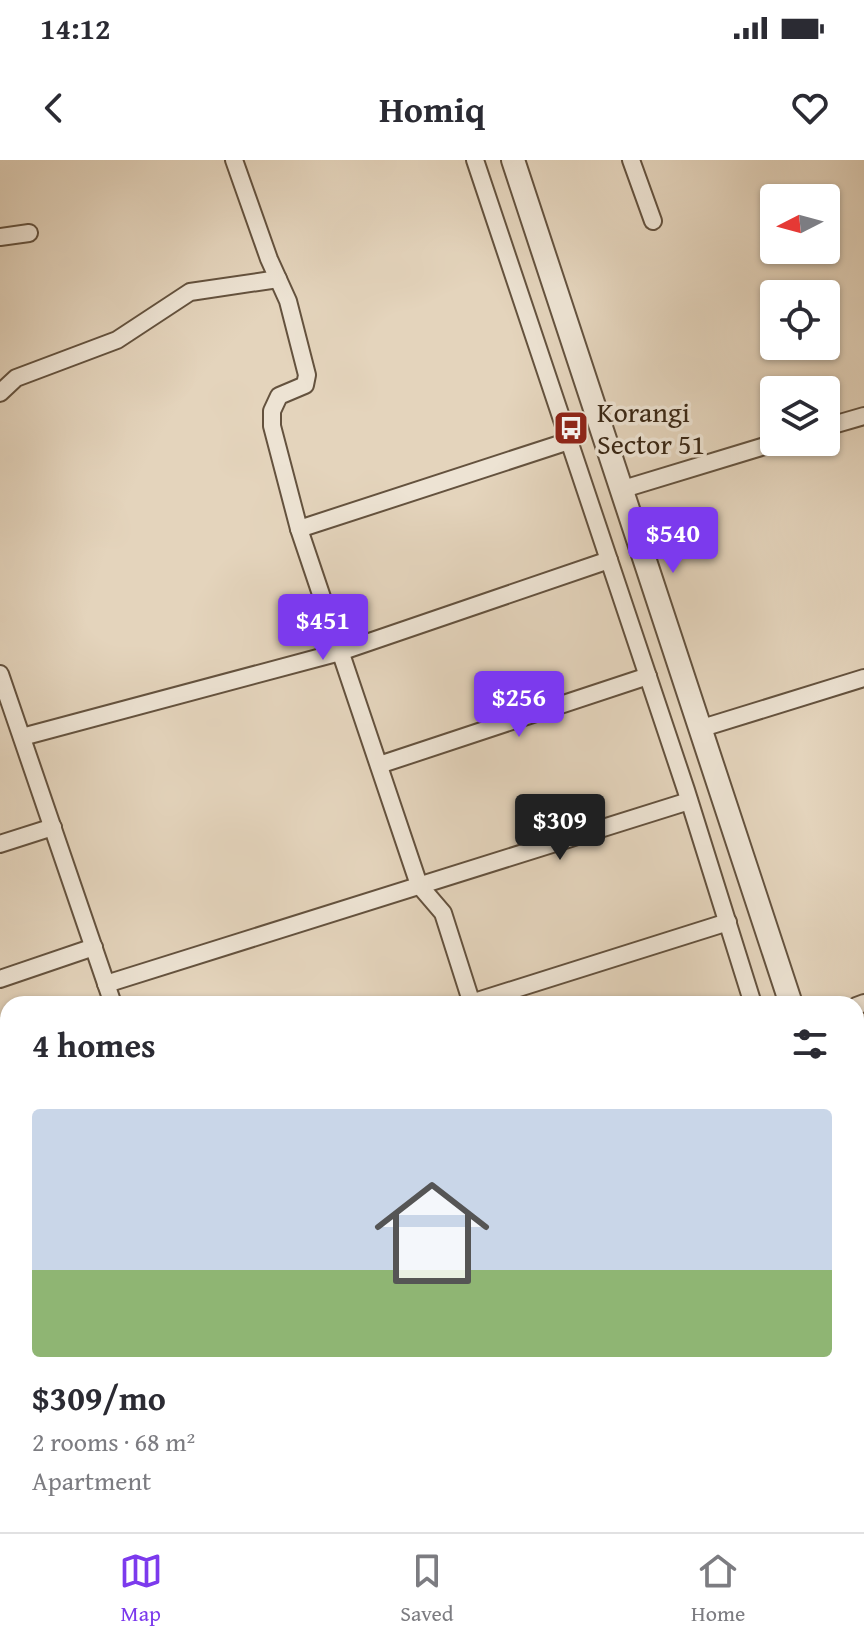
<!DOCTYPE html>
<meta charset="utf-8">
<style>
body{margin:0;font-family:"Gentium Book Plus",serif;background:#f2f2f3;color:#2b2b33;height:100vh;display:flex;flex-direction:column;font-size:30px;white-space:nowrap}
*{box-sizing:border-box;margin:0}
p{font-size:26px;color:#7c7c81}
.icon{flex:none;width:44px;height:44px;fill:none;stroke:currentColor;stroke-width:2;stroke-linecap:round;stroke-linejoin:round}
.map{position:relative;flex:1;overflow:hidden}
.sheet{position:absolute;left:0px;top:836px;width:864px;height:536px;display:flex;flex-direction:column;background:#fff;border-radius:24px 24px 0 0;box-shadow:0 2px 6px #0004}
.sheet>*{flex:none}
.needle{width:52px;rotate:264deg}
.controls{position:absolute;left:760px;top:24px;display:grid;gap:16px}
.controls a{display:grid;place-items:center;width:80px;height:80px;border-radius:8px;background:#fff;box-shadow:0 2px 6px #0004;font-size:40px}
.price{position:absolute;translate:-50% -68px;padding:0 18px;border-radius:8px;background:#7c3aed;color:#fff;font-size:26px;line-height:52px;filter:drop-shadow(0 2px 4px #0008)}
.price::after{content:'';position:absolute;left:50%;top:48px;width:24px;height:18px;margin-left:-12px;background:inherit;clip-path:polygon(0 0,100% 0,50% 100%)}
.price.selected{background:#222;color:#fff}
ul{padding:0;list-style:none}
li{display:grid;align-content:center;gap:16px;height:424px;padding:0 32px}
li+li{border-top:2px solid #e1e1e2}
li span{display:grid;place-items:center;height:248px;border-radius:8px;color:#555}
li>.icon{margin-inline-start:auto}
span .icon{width:144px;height:144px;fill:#fffc;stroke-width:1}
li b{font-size:34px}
h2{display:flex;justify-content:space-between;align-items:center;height:96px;padding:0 32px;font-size:34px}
.status{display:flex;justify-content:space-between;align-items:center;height:56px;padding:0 40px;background:#fff;direction:ltr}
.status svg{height:22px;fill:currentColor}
header{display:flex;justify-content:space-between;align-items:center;height:104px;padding:0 32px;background:#fff;font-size:36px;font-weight:700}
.dock{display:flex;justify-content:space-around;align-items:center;height:112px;border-top:2px solid #e1e1e2;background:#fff;font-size:22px;color:#7c7c81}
.dock a{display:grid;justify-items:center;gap:4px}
.dock .selected{color:#7c3aed}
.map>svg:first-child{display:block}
</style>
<div class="status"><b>14:12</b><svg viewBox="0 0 49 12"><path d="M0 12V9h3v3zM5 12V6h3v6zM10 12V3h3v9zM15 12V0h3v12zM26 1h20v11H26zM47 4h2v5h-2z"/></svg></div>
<header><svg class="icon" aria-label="back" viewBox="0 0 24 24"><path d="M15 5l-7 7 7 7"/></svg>Homiq<svg class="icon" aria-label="heart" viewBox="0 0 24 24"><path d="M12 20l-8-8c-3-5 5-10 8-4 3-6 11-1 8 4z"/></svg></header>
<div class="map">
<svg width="864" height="1372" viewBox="0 0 864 1372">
<rect width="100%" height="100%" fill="#e4d4bc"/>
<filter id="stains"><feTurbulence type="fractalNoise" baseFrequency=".0025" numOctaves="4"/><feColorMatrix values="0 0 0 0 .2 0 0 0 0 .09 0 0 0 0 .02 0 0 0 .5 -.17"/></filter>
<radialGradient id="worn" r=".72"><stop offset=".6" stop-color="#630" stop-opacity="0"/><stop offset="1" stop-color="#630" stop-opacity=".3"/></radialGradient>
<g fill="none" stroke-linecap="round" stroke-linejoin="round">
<defs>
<g id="minor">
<polyline points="234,0 269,99 288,141 307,215 305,225 279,236 272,251 272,266 299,369 419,725 443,753 472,844"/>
<polyline points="475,0 686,630 753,844"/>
<polyline points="631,0 653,61"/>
<polyline points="0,77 29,73"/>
<polyline points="0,233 16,218 117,180 190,132 278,119"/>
<polyline points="826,267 864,256"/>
<polyline points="620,330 778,282"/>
<polyline points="299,369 569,281"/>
<polyline points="0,514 113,844"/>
<polyline points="699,569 864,518"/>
<polyline points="22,577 340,492 609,400"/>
<polyline points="379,605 648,516"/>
<polyline points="0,684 53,667"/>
<polyline points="0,819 94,787"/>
<polyline points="106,824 689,641"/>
<polyline points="468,844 728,762"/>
<polyline points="856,846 864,843"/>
<polyline points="0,950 8,947"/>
<polyline points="0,1080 8,1077"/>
<polyline points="0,1213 8,1210"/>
<polyline points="0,1272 8,1295"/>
<polyline points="0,1341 8,1338"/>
<polyline points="32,1364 34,1372"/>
<polyline points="615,1364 618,1372"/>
</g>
<g id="tertiary">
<polyline points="513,0 791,844"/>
<polyline points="856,1041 864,1065"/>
<polyline points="856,1176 864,1173"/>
<polyline points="856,1224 864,1222"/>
<polyline points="251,1372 275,1364"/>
<polyline points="401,1372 426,1364"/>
</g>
</defs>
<!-- minor casing -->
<use href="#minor" stroke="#64523e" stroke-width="20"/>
<!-- tertiary casing -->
<use href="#tertiary" stroke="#64523e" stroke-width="26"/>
<!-- minor -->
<use href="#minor" stroke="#ede3d3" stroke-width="16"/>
<!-- tertiary -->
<use href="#tertiary" stroke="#ede3d3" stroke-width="22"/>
</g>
<!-- icons -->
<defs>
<symbol id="bus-square" viewBox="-11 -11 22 22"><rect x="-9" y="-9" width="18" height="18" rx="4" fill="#8f2418" stroke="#ede3d3"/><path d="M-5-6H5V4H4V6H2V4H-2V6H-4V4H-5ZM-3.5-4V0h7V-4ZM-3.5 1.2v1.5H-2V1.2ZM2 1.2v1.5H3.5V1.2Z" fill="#fff"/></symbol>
</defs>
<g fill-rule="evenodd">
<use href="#bus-square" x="551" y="248" width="40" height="40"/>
</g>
<g text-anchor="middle" stroke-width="7" stroke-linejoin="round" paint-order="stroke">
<!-- poi labels -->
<g font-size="28" fill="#3a2714" stroke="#ede3d3" text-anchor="start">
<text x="597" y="262">Korangi<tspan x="597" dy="32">Sector 51</tspan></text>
</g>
</g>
<rect width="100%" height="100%" filter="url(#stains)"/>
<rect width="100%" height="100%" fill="url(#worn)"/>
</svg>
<div class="controls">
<a><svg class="needle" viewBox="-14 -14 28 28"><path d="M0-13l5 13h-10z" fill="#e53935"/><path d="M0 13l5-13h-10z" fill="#7c7c81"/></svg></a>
<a><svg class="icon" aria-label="locate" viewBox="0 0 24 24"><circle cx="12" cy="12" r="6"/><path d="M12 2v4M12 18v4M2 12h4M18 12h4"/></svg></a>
<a><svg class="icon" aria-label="layers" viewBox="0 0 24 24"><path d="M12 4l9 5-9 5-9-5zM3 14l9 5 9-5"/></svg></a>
</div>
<b class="price" style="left:673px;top:415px">$540</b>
<b class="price" style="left:323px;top:502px">$451</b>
<b class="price" style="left:519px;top:579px">$256</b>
<b class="price selected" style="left:560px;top:702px">$309</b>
<section class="sheet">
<h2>4 homes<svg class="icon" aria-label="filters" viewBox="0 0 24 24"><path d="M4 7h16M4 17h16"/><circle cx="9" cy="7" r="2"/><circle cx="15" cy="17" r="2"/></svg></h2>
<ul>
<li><span style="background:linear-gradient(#c9d6e8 65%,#8fb573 0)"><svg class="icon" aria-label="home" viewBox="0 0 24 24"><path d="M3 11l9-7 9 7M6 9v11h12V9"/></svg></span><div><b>$309/mo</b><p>2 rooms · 68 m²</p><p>Apartment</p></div></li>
</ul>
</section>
</div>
<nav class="dock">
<a class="selected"><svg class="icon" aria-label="map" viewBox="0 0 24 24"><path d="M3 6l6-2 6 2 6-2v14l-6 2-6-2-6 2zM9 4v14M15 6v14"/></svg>Map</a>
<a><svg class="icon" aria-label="saved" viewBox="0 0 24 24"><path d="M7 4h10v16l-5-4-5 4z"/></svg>Saved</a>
<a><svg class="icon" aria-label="home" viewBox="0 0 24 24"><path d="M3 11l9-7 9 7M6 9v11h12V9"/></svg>Home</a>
</nav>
